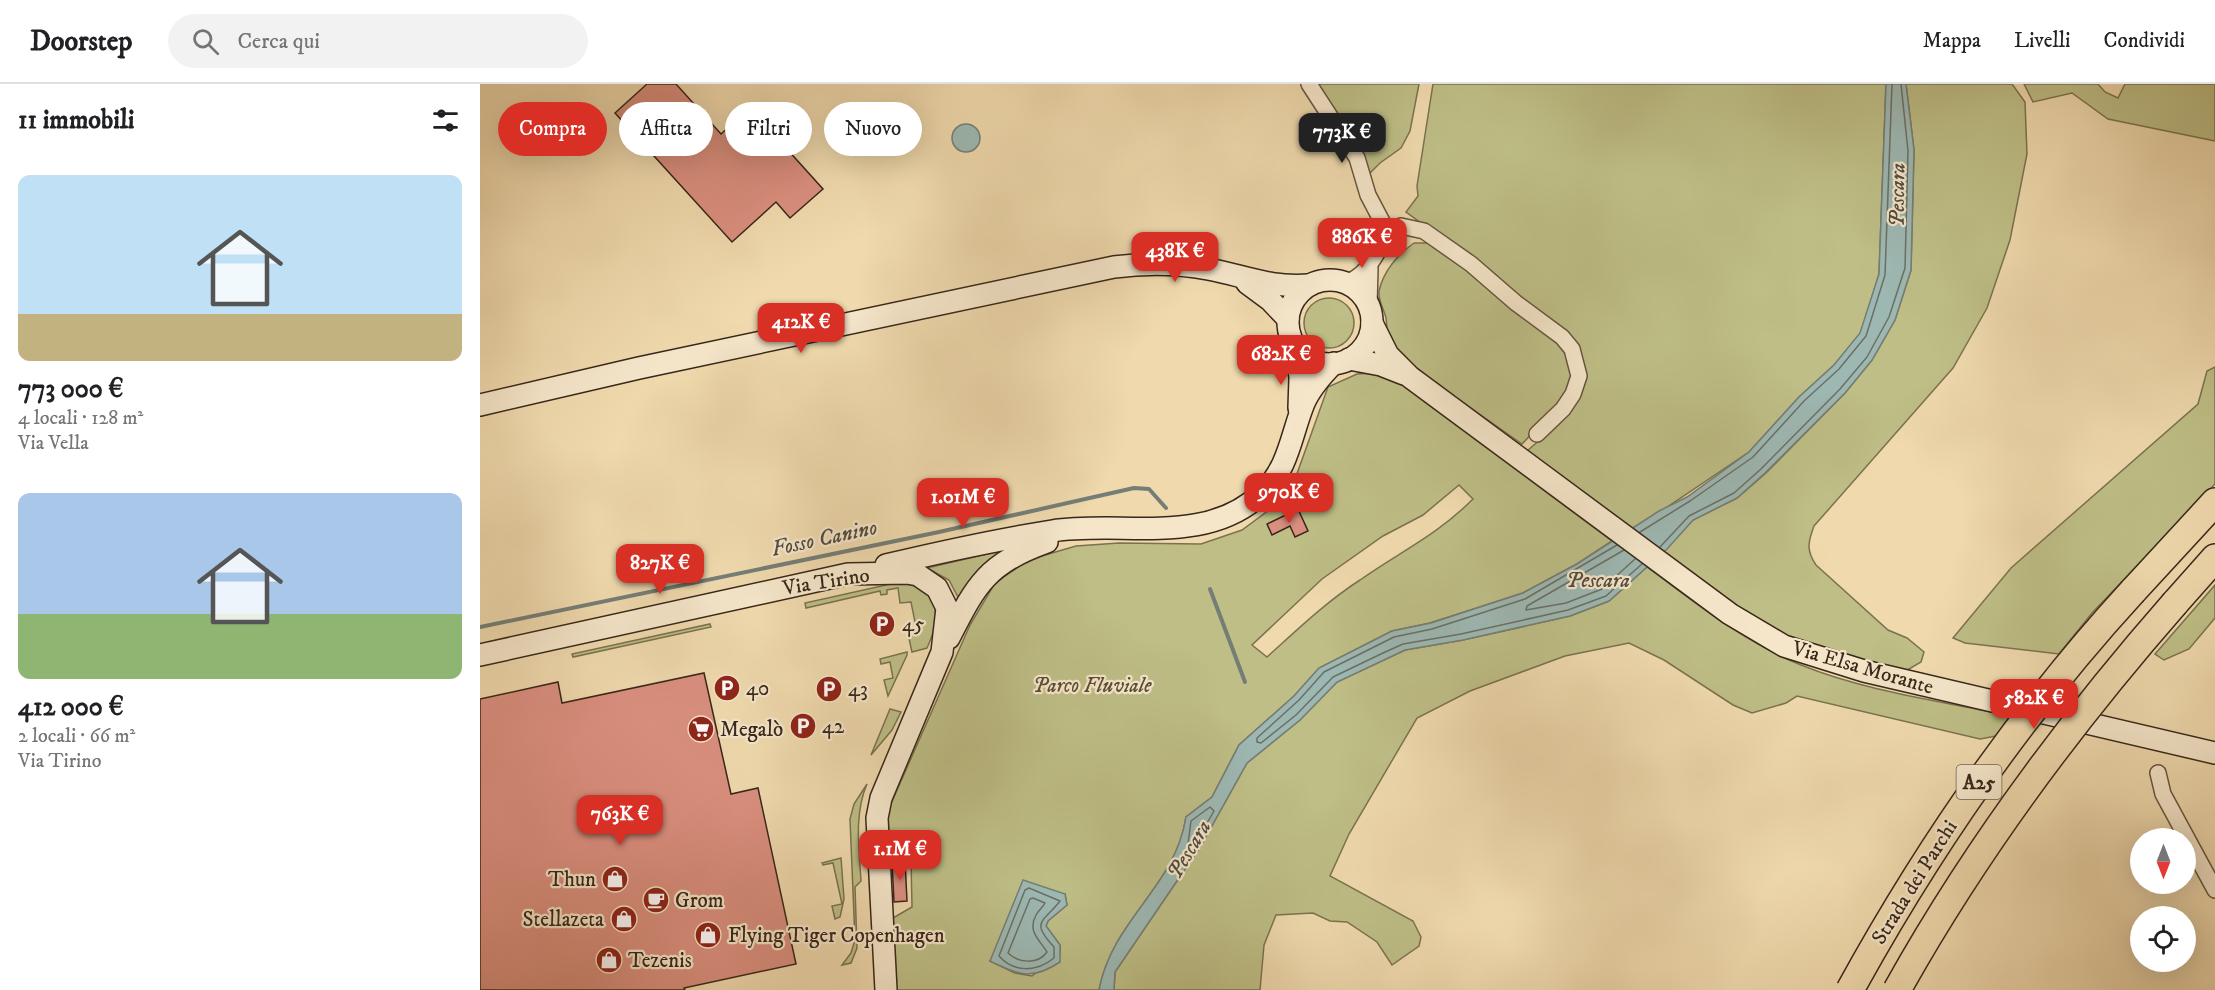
<!DOCTYPE html>
<html lang="it">
<meta charset="utf-8">
<style>
body{margin:0;font-family:"IM FELL DW Pica",serif;background:#f2f2f2;color:#202124;height:100vh;display:flex;flex-direction:column;font-size:22px;white-space:nowrap}
*{box-sizing:border-box;margin:0}
p{font-size:20px;color:#757577}
.icon{flex:none;width:33px;height:33px;fill:none;stroke:currentColor;stroke-width:2;stroke-linecap:round;stroke-linejoin:round}
.map{position:relative;flex:1;overflow:hidden}
.drawer{display:flex;flex-direction:column;background:#fff;width:480px}
.drawer>*{flex:none}
.hud{position:absolute;left:18px;top:18px;width:570px;height:54px;display:flex;gap:12px}
.needle{width:39px;rotate:180deg}
.tools{position:absolute;left:1650px;top:744px;display:grid;gap:12px}
.tools a{display:grid;place-items:center;width:66px;height:66px;border-radius:50%;background:#fff;box-shadow:0 6px 24px #0002;font-size:30px}
.price{position:absolute;translate:-50% -51px;padding:0 14px;border-radius:12px;background:#d93025;color:#fff;font-size:20px;line-height:39px;filter:drop-shadow(0 2px 3px #0008)}
.price::after{content:'';position:absolute;left:50%;top:36px;width:18px;height:14px;margin-left:-9px;background:inherit;clip-path:polygon(0 0,100% 0,50% 100%)}
.price.on{background:#222;color:#fff}
ul{padding:0;list-style:none}
li{display:grid;align-content:center;gap:12px;height:318px;padding:0 18px}
li span{display:grid;place-items:center;height:186px;border-radius:12px;color:#555}
li>.icon{margin-inline-start:auto}
span .icon{width:108px;height:108px;fill:#fffc;stroke-width:1}
li b{font-size:26px}
h2{display:flex;justify-content:space-between;align-items:center;height:72px;padding:0 18px;font-size:26px}
.tag{padding:0 21px;border-radius:27px;background:#fff;box-shadow:0 6px 24px #0002;font-size:21px;line-height:54px}
.tag.on{background:#d93025;color:#fff}
header{display:flex;align-items:center;gap:36px;box-sizing:border-box;height:84px;padding:0 30px;background:#fff;border-bottom:2px solid #e0e0e0}
header strong{font-size:28px}
nav{display:flex;gap:33px;margin-inline-start:auto;font-size:21px}
.search{width:420px;height:54px;background:#f2f2f2;display:flex;align-items:center;gap:15px;box-sizing:border-box;padding:0 21px;border-radius:33px;color:#757577;font-size:22px}
main{display:flex;flex:1;min-height:0}
.map>svg:first-child{display:block}
</style>
<header>
<strong>Doorstep</strong>
<div class="search"><svg class="icon" aria-label="search" viewBox="0 0 24 24"><circle cx="10" cy="10" r="6"/><path d="M15 15l6 6"/></svg>Cerca qui</div>
<nav><a>Mappa</a><a>Livelli</a><a>Condividi</a></nav>
</header>
<main>
<section class="drawer">
<h2>11 immobili<svg class="icon" aria-label="filters" viewBox="0 0 24 24"><path d="M4 7h16M4 17h16"/><circle cx="9" cy="7" r="2"/><circle cx="15" cy="17" r="2"/></svg></h2>
<ul>
<li><span style="background:linear-gradient(#bfe0f5 75%,#c2b280 0)"><svg class="icon" aria-label="home" viewBox="0 0 24 24"><path d="M3 11l9-7 9 7M6 9v11h12V9"/></svg></span><div><b>773 000 €</b><p>4 locali · 128 m²</p><p>Via Vella</p></div></li>
<li><span style="background:linear-gradient(#a9c7e8 65%,#8fb573 0)"><svg class="icon" aria-label="home" viewBox="0 0 24 24"><path d="M3 11l9-7 9 7M6 9v11h12V9"/></svg></span><div><b>412 000 €</b><p>2 locali · 66 m²</p><p>Via Tirino</p></div></li>
</ul>
</section>
<div class="map">
<svg width="1735" height="906" viewBox="0 0 1735 906">
<rect width="100%" height="100%" fill="#efd9ad"/>
<filter id="stains"><feTurbulence type="fractalNoise" baseFrequency=".00333" numOctaves="4"/><feColorMatrix values="0 0 0 0 .2 0 0 0 0 .09 0 0 0 0 .02 0 0 0 .5 -.17"/></filter>
<radialGradient id="worn" r=".72"><stop offset=".6" stop-color="#630" stop-opacity="0"/><stop offset="1" stop-color="#630" stop-opacity=".3"/></radialGradient>
<!-- green -->
<g fill="#bebe86" stroke="#7b7250" stroke-width="1.5" fill-rule="evenodd">
<polygon points="833,0 939,0 930,47 921,64 900,79 887,92"/>
<path d="M953 0H1406L1399 190 1381 249 1354 281 1319 313 1269 368 1153 446 1047 367C1074 343 1115 316 1102 275L994 177 926 128 938 112 937 102Z"/>
<path d="M1426 0H1532L1545 18 1547 70 1530 156 1507 224 1473 284 1334 442C1328 458 1326 466 1336 481L1408 546 1427 554 1444 568 1441 578 1424 588 1325 561 1288 544 1183 468 1213 436 1257 414 1286 389 1365 309 1392 276 1415 236 1431 186 1434 66Z"/>
<polygon points="1544,0 1618,0 1625,8 1638,14 1645,0 1735,0 1735,57 1628,35 1592,9 1553,18"/>
<path d="M934 159H950L964 165 1082 258 1093 294 1087 313 1042 360 914 270C906 254 908 251 906 234 904 225 898 217 899 207 903 188 918 170 934 159Z"/>
<circle cx="849" cy="239" r="25"/>
<polygon points="1735,283 1735,400 1612,529 1579,570 1485,559 1473,554 1531,484 1718,320 1727,287"/>
<path d="M894 289 914 294 946 314 945 318 1132 457 1097 480 1043 509 950 539 912 547 839 584 814 612 759 661 732 713 706 733C695 804 633 834 619 906H415L413 834 432 823 431 776 409 763 406 731 490 541 515 499 548 476 596 462 639 459 721 460 762 446 789 426 814 398 848 303 877 290ZM979 401 993 415C956 452 921 467 880 496 846 518 817 546 787 573L772 561 842 495 903 452 943 431ZM585 810 587 821 568 837 566 842 580 861V869L552 892 535 889 510 877Z"/>
<polygon points="524,466 479,515 469,496 447,484"/>
<path d="M1167 483C1216 519 1265 559 1321 581 1388 608 1462 617 1531 632L1516 652 1500 655 1317 612 1306 619 1272 629 1253 621 1184 576 1149 559 1085 572 990 607 937 634 869 750 850 792 933 837 941 853 939 862 912 881 897 858 867 838 850 837 833 829 796 831 784 861 780 906H634L635 888 720 763 767 679 820 636 857 598 925 566 983 556 1090 532 1129 517Z"/>
<path d="M415 499C459 499 463 530 447 564L432 568 428 550 437 548 431 518 420 519 418 504 407 506V510L401 511 400 507 326 524 325 519Z"/>
<polygon points="1735,501 1735,534 1709,565 1684,576 1675,570"/>
<polygon points="230,540 231,543 93,573 92,570"/>
<polygon points="427,568 427,571 408,612 404,596 413,594 410,578 401,580 400,575"/>
<polygon points="410,625 421,628 412,646 391,671"/>
<path d="M387 700C374 730 379 764 381 797L375 803 377 864 371 879 362 881 371 869 375 856 370 735 374 720Z"/>
<polygon points="361,774 364,815 360,833 355,835 352,822 362,820 353,779 343,781 342,779"/>
</g>
<!-- water -->
<g fill="#9db8b3" stroke="#757e76" stroke-width="1.5">
<path d="M1406 0H1426L1434 66 1431 186 1415 236 1392 276 1365 309 1285 389 1257 414 1213 436 1187 465 1129 517 1090 532 983 556 925 566 857 598 820 636 767 679 720 763 635 888 634 906H619C633 834 695 804 706 733L732 713 759 661 814 612 839 584 912 547 951 539 1043 509 1097 480 1179 427 1207 413 1269 368 1319 313 1354 281 1380 249 1399 190Z"/>
<circle cx="486" cy="54" r="14"/>
<path d="M543 796 585 810 587 821 568 837 566 842 580 861V878C551 897 540 891 510 877Z"/>
</g>
<g fill="none" stroke-linecap="round" stroke-linejoin="round">
<!-- shore -->
<g stroke="#6a7066" stroke-width="1.5">
<polyline points="1160,448 1210,417 1273,373 1324,317 1359,285 1386,252 1405,191 1412,0"/>
<polyline points="1137,461 1045,515 952,545 914,553 844,588 819,616 777,654 777,658 781,659 816,631 853,593 903,569 923,560 981,550 1088,526 1126,512 1162,480"/>
<polyline points="1180,463 1209,432 1254,409 1281,385 1360,305 1387,273 1409,233 1425,184 1428,67 1421,0"/>
<polyline points="1144,466 1047,522 1046,526 1086,519 1122,505 1155,475"/>
<polygon points="730,723 734,727 711,767 707,768 711,737"/>
<path d="M549 804 580 817C563 839 550 837 574 863V874C557 888 534 889 519 872L545 806Z"/>
<path d="M553 814 565 819C563 823 558 827 556 831 547 848 560 856 567 868 558 881 538 879 528 869L550 815Z"/>
</g>
<!-- stream -->
<g stroke="#757e76" stroke-width="4">
<polyline points="730,505 765,598"/>
<polyline points="0,543 459,448 654,404 669,405 686,424"/>
</g>
</g>
<!-- building -->
<g fill="#da8f7f" stroke="#38271a" stroke-width="1.5">
<polygon points="167,0 196,0 241,50 270,24 343,105 310,134 296,118 252,158 135,29"/>
<polygon points="818,425 828,447 815,453 810,442 792,451 787,440"/>
<polygon points="224,589 251,710 278,704 316,880 204,904 205,906 0,906 0,615 78,598 82,619"/>
<polygon points="425,776 427,817 414,818 412,777"/>
</g>
<g fill="none" stroke-linecap="round" stroke-linejoin="round">
<defs>
<g id="street">
<polyline points="829,0 877,74 888,111 908,149"/>
<path d="M866 199C899 185 894 158 921 142L944 147 991 180 1036 219 1082 253 1092 265 1099 292 1093 310 1083 325 1057 350"/>
<polyline points="889,222 890,184"/>
<polyline points="1678,689 1683,710 1735,806"/>
</g>
<g id="secondary">
<circle cx="850" cy="238" r="42"/>
<polyline points="767,199 790,216 808,235"/>
<polyline points="892,239 908,271 930,293 1250,530 1304,562 1384,587 1735,669"/>
<polyline points="815,262 820,293 819,324"/>
<polyline points="869,275 901,281 924,290"/>
<path d="M0 321 159 284 634 183C666 179 696 179 728 185 766 192 788 204 829 201"/>
<path d="M406 481C461 468 516 456 572 447 642 436 726 463 782 409 809 384 811 351 824 319 831 303 842 291 854 279"/>
<path d="M469 554C497 499 507 480 567 458"/>
<polyline points="0,571 368,490 427,489 438,491 457,504 467,524 462,568 401,714 397,734 406,906"/>
</g>
<g id="highway">
<polyline points="1653,507 1735,418"/>
<polyline points="1695,519 1735,474"/>
</g>
</defs>
<!-- street casing -->
<use href="#street" stroke="#66543f" stroke-width="18"/>
<!-- secondary casing -->
<use href="#secondary" stroke="#38271a" stroke-width="24"/>
<!-- highway casing -->
<use href="#highway" stroke="#38271a" stroke-width="30"/>
<!-- street -->
<use href="#street" stroke="#f5e6ca" stroke-width="15"/>
<!-- secondary -->
<use href="#secondary" stroke="#f5e6ca" stroke-width="21"/>
<!-- highway -->
<use href="#highway" stroke="#efd9ad" stroke-width="27"/>
<defs>
<g id="highway-bridge">
<path d="M1370 906C1449 762 1542 628 1653 507"/>
<path d="M1417 906C1495 766 1589 640 1695 519"/>
</g>
</defs>
<!-- highway-bridge casing -->
<use href="#highway-bridge" stroke="#38271a" stroke-width="30" stroke-linecap="butt"/>
<!-- highway-bridge -->
<use href="#highway-bridge" stroke="#efd9ad" stroke-width="27"/>
</g>
<!-- icons -->
<defs>
<symbol id="parking-disc" viewBox="-11 -11 22 22"><circle r="9.5" fill="#8f2418" stroke="#f5e6ca"/><path d="M-3.5-5.5H1a3.5 3.5 0 0 1 0 7H-1V5.5H-3.5ZM-1-3.4V-.6H.8a1.4 1.4 0 0 0 0-2.8Z" fill="#fff"/></symbol>
<symbol id="supermarket-disc" viewBox="-11 -11 22 22"><circle r="9.5" fill="#8f2418" stroke="#f5e6ca"/><path d="M-6-5.5h2.5l.6 2H6L4.5 2H-2.5L-4.4-4H-6ZM-1.5 3.2a1.3 1.3 0 1 0 .1 0ZM3 3.2a1.3 1.3 0 1 0 .1 0Z" fill="#fff"/></symbol>
<symbol id="shop-disc" viewBox="-11 -11 22 22"><circle r="9.5" fill="#8f2418" stroke="#f5e6ca"/><path d="M-5-2.5h2.3a2.7 3.5 0 0 1 5.4 0H5L5.5 6h-11ZM-1.5-2.5h3a1.5 2.3 0 0 0-3 0Z" fill="#fff"/></symbol>
<symbol id="cafe-disc" viewBox="-11 -11 22 22"><circle r="9.5" fill="#8f2418" stroke="#f5e6ca"/><path d="M-5.5-4.5H6V0H3Q3 3.5 0 3.5H-2.5Q-5.5 3.5-5.5 0ZM3-3.2v2h1.7v-2ZM-6 4.5H4V6H-6Z" fill="#fff"/></symbol>
</defs>
<g fill-rule="evenodd">
<use href="#parking-disc" x="387" y="525" width="30" height="30"/>
<use href="#parking-disc" x="232" y="589" width="30" height="30"/>
<use href="#parking-disc" x="334" y="590" width="30" height="30"/>
<use href="#parking-disc" x="308" y="627" width="30" height="30"/>
<use href="#supermarket-disc" x="206" y="630" width="30" height="30"/>
<use href="#shop-disc" x="120" y="780" width="30" height="30"/>
<use href="#cafe-disc" x="161" y="801" width="30" height="30"/>
<use href="#shop-disc" x="129" y="820" width="30" height="30"/>
<use href="#shop-disc" x="213" y="836" width="30" height="30"/>
<use href="#shop-disc" x="114" y="861" width="30" height="30"/>
</g>
<g text-anchor="middle" stroke-width="4.5" stroke-linejoin="round" paint-order="stroke">
<!-- shield labels -->
<rect fill="#f5e6ca" stroke="#71604f" stroke-width="1.5" x="1476.5" y="681" width="45" height="34" rx="4.5"/>
<g font-size="20" font-weight="bold" fill="#38271a">
<text x="1499" y="705">A25</text>
</g>
<!-- street labels -->
<g font-size="21" fill="#38271a" stroke="#f5e6ca">
<text transform="translate(346 497) rotate(-9)" y="7">Via Tirino</text>
<text transform="translate(1383 583) rotate(16)" y="7">Via Elsa Morante</text>
<text transform="translate(1434 798) rotate(-58)" y="7">Strada dei Parchi</text>
</g>
<!-- poi labels -->
<g font-size="21" fill="#38271a" stroke="#f5e6ca" text-anchor="start">
<text x="422" y="547">45</text>
<text x="266" y="611">40</text>
<text x="368" y="612">43</text>
<text x="342" y="649">42</text>
<text x="240" y="652">Megalò</text>
<text x="116" y="802" text-anchor="end">Thun</text>
<text x="195" y="823">Grom</text>
<text x="124" y="842" text-anchor="end">Stellazeta</text>
<text x="248" y="858">Flying Tiger Copenhagen</text>
<text x="148" y="883">Tezenis</text>
</g>
<!-- park labels -->
<g font-size="21" font-style="italic" fill="#5a4d35" stroke="#f5e6ca">
<text x="612" y="608">Parco Fluviale</text>
</g>
<!-- water labels -->
<g font-size="22" font-style="italic" fill="#514b40" stroke="#f5e6ca">
<text transform="translate(1416 111) rotate(-89)" y="8">Pescara</text>
<text transform="translate(344 453) rotate(-12)" y="8">Fosso Canino</text>
<text x="1118" y="503">Pescara</text>
<text transform="translate(708 765) rotate(-59)" y="8">Pescara</text>
</g>
</g>
<rect width="100%" height="100%" filter="url(#stains)"/>
<rect width="100%" height="100%" fill="url(#worn)"/>
</svg>
<div class="tools">
<a><svg class="needle" viewBox="-14 -14 28 28"><path d="M0-13l5 13h-10z" fill="#e53935"/><path d="M0 13l5-13h-10z" fill="#757577"/></svg></a>
<a><svg class="icon" aria-label="locate" viewBox="0 0 24 24"><circle cx="12" cy="12" r="6"/><path d="M12 2v4M12 18v4M2 12h4M18 12h4"/></svg></a>
</div>
<b class="price on" style="left:862px;top:80px">773K €</b>
<b class="price" style="left:882px;top:185px">886K €</b>
<b class="price" style="left:695px;top:199px">438K €</b>
<b class="price" style="left:321px;top:270px">412K €</b>
<b class="price" style="left:801px;top:302px">682K €</b>
<b class="price" style="left:809px;top:440px">970K €</b>
<b class="price" style="left:483px;top:445px">1.01M €</b>
<b class="price" style="left:180px;top:511px">827K €</b>
<b class="price" style="left:1554px;top:646px">582K €</b>
<b class="price" style="left:140px;top:762px">763K €</b>
<b class="price" style="left:420px;top:797px">1.1M €</b>
<div class="hud">
<a class="tag on">Compra</a>
<a class="tag">Affitta</a>
<a class="tag">Filtri</a>
<a class="tag">Nuovo</a>
</div>
</div>
</main>
